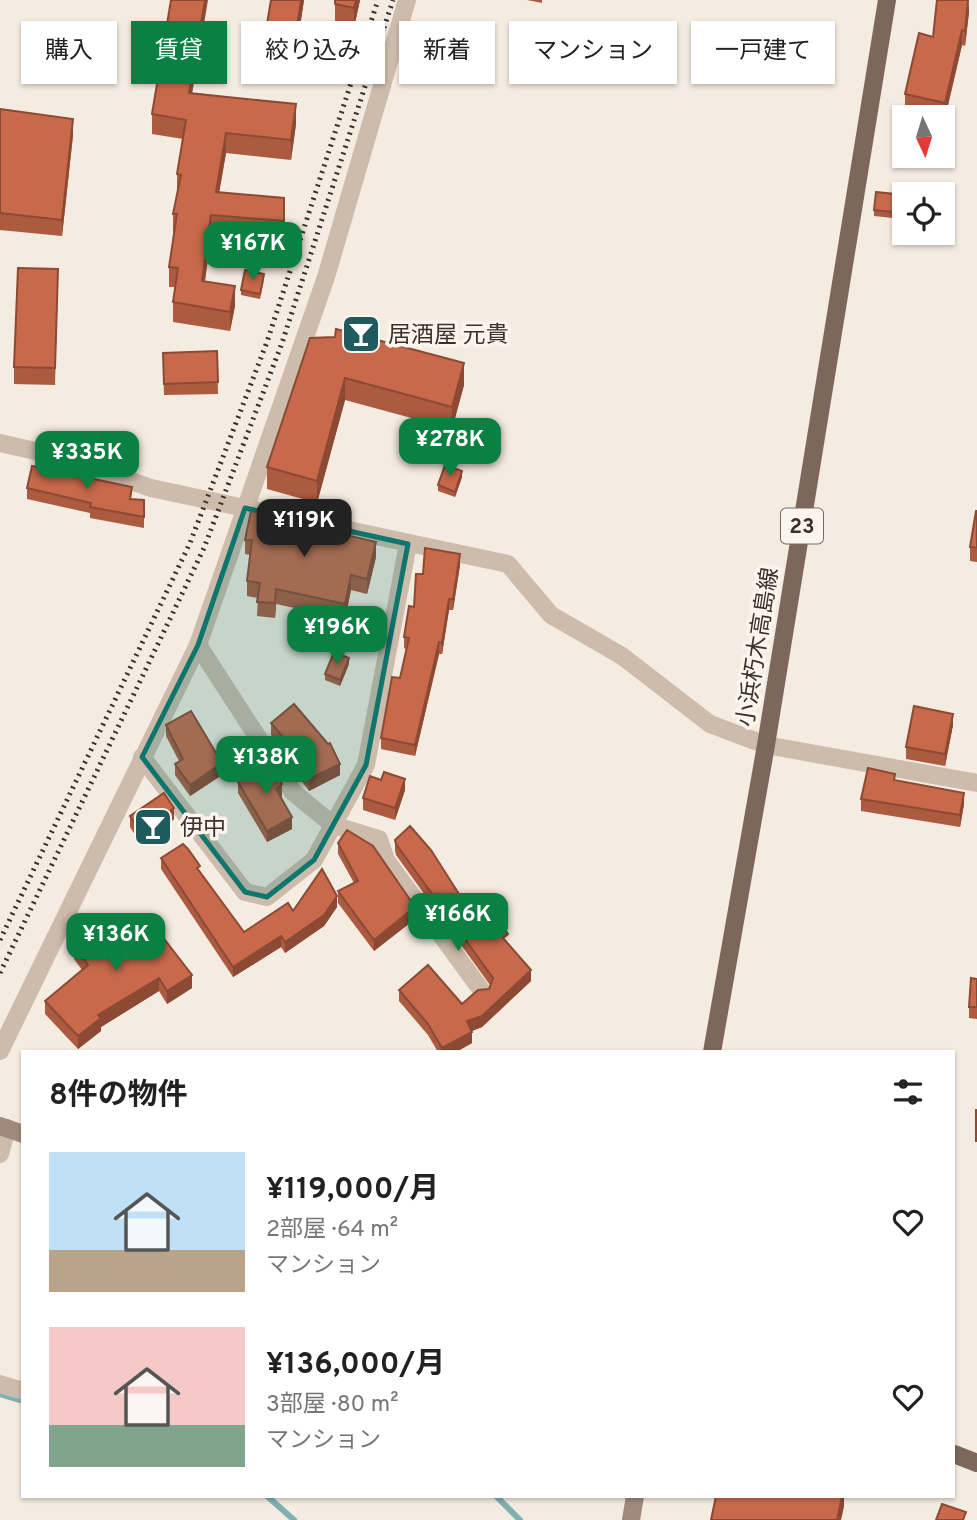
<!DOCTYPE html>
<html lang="ja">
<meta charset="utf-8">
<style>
body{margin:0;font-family:Overpass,"Noto Sans JP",sans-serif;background:#f6f6f6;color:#222;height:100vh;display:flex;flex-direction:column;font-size:26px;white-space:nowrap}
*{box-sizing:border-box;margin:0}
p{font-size:23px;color:#767676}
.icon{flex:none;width:38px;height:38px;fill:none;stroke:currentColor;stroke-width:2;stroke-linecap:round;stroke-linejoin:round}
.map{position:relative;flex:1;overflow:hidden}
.panel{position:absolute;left:21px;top:1050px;width:934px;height:448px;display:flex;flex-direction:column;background:#fff;border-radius:0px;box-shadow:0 2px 5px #0004}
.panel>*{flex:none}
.guide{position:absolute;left:21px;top:21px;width:936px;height:63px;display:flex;gap:14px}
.needle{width:46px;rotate:176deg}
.controls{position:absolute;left:892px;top:105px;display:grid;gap:14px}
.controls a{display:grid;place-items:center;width:63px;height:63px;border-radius:0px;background:#fff;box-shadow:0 2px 5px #0004;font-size:35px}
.price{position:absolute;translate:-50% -60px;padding:0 16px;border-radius:14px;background:#0b8043;color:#fff;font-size:23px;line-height:46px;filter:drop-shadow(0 2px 4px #0008)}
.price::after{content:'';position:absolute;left:50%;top:42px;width:21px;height:16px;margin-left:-10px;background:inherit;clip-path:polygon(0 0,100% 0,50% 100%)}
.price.on{background:#222;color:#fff}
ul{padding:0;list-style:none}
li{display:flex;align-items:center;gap:21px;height:175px;padding:0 28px}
li span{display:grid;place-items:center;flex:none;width:196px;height:140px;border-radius:0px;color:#555}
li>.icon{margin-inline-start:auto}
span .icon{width:84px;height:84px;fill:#fffc;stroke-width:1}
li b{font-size:30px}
h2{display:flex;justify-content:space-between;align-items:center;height:84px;padding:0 28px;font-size:30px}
.chip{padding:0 24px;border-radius:0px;background:#fff;box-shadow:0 2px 5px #0004;font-size:24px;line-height:63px}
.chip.on{background:#0b8043;color:#fff}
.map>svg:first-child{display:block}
</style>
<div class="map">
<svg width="977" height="1520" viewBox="0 0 977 1520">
<rect width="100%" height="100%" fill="#f4ebe1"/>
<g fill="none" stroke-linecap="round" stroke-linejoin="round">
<!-- stream -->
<g stroke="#7fb0b2" stroke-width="6">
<polyline points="0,1394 23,1401"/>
<polyline points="267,1496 294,1520"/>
<polyline points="496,1496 520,1520"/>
</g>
<!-- street -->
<g stroke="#cdbbac" stroke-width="18">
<polyline points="0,443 62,457 151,488 508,564 551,615 622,656 710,724 766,745 977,783"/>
<polyline points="198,645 293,792 333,825 379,839 386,860 482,991"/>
<polyline points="142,757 245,892 267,897 314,860 366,765 408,544"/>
<polyline points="0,1051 198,645 326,277 407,0"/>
<polyline points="0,1154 7,1128"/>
<polyline points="0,1384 23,1391"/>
</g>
<!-- secondary -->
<g stroke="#a18a7d" stroke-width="18">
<polyline points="0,1126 23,1134"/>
<polyline points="631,1520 635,1496"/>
</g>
<!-- primary -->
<g stroke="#7d675c" stroke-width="18">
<polyline points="712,1052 766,745 887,0"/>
<polyline points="954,1454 977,1463"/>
</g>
<!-- rail -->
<g stroke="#3b302b" stroke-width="5" stroke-dasharray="2 5" stroke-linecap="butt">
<polyline points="0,940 190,543 267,342 378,0"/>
<polyline points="0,973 204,548 282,343 393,0"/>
</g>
</g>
<!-- wall -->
<g fill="#ac5a40">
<polygon points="271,0 304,0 294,66 264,61 264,42"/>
<polygon points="360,0 354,28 335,24 335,4"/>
<polygon points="527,0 542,0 542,3"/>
<polygon points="969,12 965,46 962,45 945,118 905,109 905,94 933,37"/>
<polygon points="193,93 296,124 291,160 226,153 219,192 284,198 284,241 211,235 205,282 235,306 230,331 173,322 173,302 175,287 169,287 169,267 174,234 173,234 173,214 177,193 177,174 183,139 152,134 152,114"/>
<polygon points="0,109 73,135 62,236 0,230"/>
<polygon points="895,194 893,218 874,216 874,210"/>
<polygon points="905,197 905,233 922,233 921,239 899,237 899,226"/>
<polygon points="264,280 260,299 241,295 241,290"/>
<polygon points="58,286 55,385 14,384 14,367"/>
<polygon points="310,338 464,385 452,429 345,400 317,503 267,489 267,467"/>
<polygon points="217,351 218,394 164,395 163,353"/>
<polygon points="462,477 455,497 438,491 438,485"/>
<polygon points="27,488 144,500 144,528 90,518 90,513 27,499"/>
<polygon points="977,511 977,562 970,561 970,547"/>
<polygon points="292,522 376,557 367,594 351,590 345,619 276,604 275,618 257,616 258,598 247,596 247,581 250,555 245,554 245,540"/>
<polygon points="460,565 453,610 449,610 442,654 439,654 415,756 381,749 381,738 400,678 406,649 404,648 404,637 414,607"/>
<polygon points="349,664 340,686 325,680 325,674"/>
<polygon points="271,723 340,775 309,791 285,758 285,751 271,735"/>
<polygon points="166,725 222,775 190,796 175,775 175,764 179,761 166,736"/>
<polygon points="953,725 945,766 906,759 906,747"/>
<polygon points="895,780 964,804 960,827 861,811 861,799"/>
<polygon points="238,782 282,796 280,797 292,829 267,842 238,793"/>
<polygon points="405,790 395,820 363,810 363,798"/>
<polygon points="130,816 174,819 142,846 130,827"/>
<polygon points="395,840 473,916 508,943 531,981 482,1027 472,1031 472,1043 456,1052 438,1052 428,1035 399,1001 399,990 462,1004 489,989 490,985 396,855 395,851"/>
<polygon points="338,843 415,919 374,951 338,903 338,891 354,883 338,854"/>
<polygon points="161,858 200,872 244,932 293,911 337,907 324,926 285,953 281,947 233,977 161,869"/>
<polygon points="118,937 192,988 167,1004 159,991 101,1027 101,1031 78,1049 45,1014 45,1001 82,970 74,959 74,946"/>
<polygon points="977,979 977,1019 969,1018 969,1007"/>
</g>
<!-- shaded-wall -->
<g fill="#8c4a34">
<polygon points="205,0 208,0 189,112 189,93"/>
<polygon points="301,0 304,0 294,66 294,47"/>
<polygon points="356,0 360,0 354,28 354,8"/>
<polygon points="969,0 969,12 965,46 965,31"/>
<polygon points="962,30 962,45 945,118 945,103"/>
<polygon points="296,104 296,124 291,160 291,140"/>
<polygon points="73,119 73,135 62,236 62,220"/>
<polygon points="226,133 226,153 216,211 216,192"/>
<polygon points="211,215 211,235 202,301 202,281"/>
<polygon points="235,286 235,306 230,331 230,312"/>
<polygon points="464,363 464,385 452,429 452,407"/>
<polygon points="345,378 345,400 317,503 317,481"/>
<polygon points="462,471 462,477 455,497 455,492"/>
<polygon points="376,542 376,557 367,594 367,579"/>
<polygon points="460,554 460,565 453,610 453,599"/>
<polygon points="351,575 351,590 345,619 345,604"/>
<polygon points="276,589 276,604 275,618 275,603"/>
<polygon points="449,599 449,610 442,654 442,643"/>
<polygon points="439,642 439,654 415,756 415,745"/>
<polygon points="349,658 349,664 340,686 340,680"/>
<polygon points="953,714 953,725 945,766 945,754"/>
<polygon points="222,763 222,775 190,796 190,785"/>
<polygon points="340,764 340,775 309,791 309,779"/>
<polygon points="405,779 405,790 395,820 395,808"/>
<polygon points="282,784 282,796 276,800 276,789"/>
<polygon points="964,793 964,804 960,827 960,815"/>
<polygon points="174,808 174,819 142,846 142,835"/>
<polygon points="292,817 292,829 267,842 267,831"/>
<polygon points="337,896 337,907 324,926 285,953 285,942"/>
<polygon points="415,907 415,919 374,951 374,940"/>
<polygon points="281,936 281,947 233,977 233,967"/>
<polygon points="531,970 531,981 482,1027 467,1033 467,1021"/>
<polygon points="192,975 192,988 167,1004 167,991"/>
<polygon points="159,978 159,991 101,1027 101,1031 78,1049 78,1036 98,1015"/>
<polygon points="472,1032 472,1043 456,1052 442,1052 442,1048"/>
<polygon points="842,1496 844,1496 844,1507 841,1520 837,1520"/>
</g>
<!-- building -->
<g fill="#c8694b" stroke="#8c4a34" stroke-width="2">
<polygon points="171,0 205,0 189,93 296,104 291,140 226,133 216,192 284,198 284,221 211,215 202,281 235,286 230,312 173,302 178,268 169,267 177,214 173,214 181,175 177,174 186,120 152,114"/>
<polygon points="271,0 301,0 294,47 264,42"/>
<polygon points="335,0 356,0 354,8 335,4"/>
<polygon points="937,0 968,0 965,31 962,30 945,103 905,94 919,33 933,37"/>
<polygon points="0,109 73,119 62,220 0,213"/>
<polygon points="876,192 895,194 893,212 874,210"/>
<polygon points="903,196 905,197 905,227 899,226"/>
<polygon points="18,268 58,269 55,368 14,367"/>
<polygon points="245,270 264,274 260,294 241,290"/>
<polygon points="336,329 464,363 452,407 345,378 317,481 267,467 310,338 335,337"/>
<polygon points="217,351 218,382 164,384 163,353"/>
<polygon points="445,465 462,471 455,492 438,485"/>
<polygon points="32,466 132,487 130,499 144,500 144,517 90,507 91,503 27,488"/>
<polygon points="251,511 292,516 291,522 376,542 367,579 351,575 345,604 276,589 275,603 257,602 260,583 247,581 252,540 245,540"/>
<polygon points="976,511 977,511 977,548 970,547"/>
<polygon points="425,548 460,554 453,599 449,599 442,643 439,642 415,745 381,738 392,677 400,678 409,638 404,637 409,606 414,607 416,574 423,574"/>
<polygon points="334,652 349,658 340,680 325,674"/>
<polygon points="294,704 328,744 330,743 340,764 309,779 285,747 289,744 271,723"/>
<polygon points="914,706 953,714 945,754 906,747"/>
<polygon points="191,711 222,763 190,785 175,764 183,759 166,725"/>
<polygon points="267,761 282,784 276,789 292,817 267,831 238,782"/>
<polygon points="868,768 895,774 894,780 964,793 960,815 861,799"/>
<polygon points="384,772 405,779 395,808 363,798 370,776 381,780"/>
<polygon points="164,793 174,808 142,835 130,816"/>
<polygon points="410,826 431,850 473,916 488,906 508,934 503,938 531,970 482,1016 467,1021 472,1032 442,1048 428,1024 399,990 428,965 462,1004 478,990 489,989 493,978 396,844 395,840"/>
<polygon points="347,830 373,846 415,907 374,940 338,891 358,881 338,843"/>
<polygon points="183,844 188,849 200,866 197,868 244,932 288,903 293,911 322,869 337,896 324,915 285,942 281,936 233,967 161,858"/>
<polygon points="148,918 192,975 167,991 159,978 98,1015 101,1018 78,1036 45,1001 88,965 74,946 108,924 118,937"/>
<polygon points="971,978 977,979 977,1007 969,1007"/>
<rect x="976" y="1110" width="1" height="31"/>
<polygon points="716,1496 842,1496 837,1520 711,1520"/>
<polygon points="942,1504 966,1512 963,1520 936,1520"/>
</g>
<!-- marked area -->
<path fill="#0f766e" fill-opacity="0.2" stroke="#0f766e" stroke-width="5" stroke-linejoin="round" d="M245 508 408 544 366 765 314 860 267 897 245 892 142 757 198 645Z"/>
<!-- icons -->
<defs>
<symbol id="bar-square" viewBox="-11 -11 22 22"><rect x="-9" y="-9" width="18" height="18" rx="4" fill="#1f5a5e" stroke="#fbf5ee"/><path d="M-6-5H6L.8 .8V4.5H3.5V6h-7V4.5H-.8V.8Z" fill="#fff"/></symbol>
</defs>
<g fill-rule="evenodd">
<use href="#bar-square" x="339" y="312" width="44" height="44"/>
<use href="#bar-square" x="131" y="805" width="44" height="44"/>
</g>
<g text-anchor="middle" stroke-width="7" stroke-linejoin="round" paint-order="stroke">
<!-- shield labels -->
<rect fill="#fbf5ee" stroke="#756b66" stroke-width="2" x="781" y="508.5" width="42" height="35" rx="5"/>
<g font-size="21" font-weight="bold" fill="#3b302b">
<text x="802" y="533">23</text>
</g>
<!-- poi labels -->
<g font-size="23" fill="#3b302b" stroke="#fbf5ee" text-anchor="start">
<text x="388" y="342">居酒屋 元貴</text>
<text x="180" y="835">伊中</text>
</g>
<!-- street labels -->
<g font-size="23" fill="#3b302b" stroke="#fbf5ee">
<text transform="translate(757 647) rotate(-81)" y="8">小浜朽木高島線</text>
</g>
</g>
</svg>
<div class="controls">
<a><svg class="needle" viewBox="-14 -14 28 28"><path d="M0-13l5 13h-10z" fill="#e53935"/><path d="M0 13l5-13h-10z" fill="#767676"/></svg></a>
<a><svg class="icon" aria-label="locate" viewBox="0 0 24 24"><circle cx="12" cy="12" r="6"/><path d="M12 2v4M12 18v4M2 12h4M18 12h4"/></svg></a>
</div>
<b class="price" style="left:253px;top:282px">¥167K</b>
<b class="price" style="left:450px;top:478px">¥278K</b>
<b class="price" style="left:87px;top:491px">¥335K</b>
<b class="price on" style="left:304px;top:559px">¥119K</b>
<b class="price" style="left:337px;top:666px">¥196K</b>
<b class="price" style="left:266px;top:796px">¥138K</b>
<b class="price" style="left:458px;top:953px">¥166K</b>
<b class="price" style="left:116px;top:973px">¥136K</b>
<div class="guide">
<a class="chip">購入</a>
<a class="chip on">賃貸</a>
<a class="chip">絞り込み</a>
<a class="chip">新着</a>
<a class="chip">マンション</a>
<a class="chip">一戸建て</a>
</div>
<section class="panel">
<h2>8件の物件<svg class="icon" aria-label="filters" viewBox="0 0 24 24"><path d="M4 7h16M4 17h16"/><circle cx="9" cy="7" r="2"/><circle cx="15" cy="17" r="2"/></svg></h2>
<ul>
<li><span style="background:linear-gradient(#bfe0f5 70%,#b9a48a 0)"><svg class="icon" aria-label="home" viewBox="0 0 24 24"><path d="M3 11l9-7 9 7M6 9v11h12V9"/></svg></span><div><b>¥119,000/月</b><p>2部屋 · 64 m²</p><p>マンション</p></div><svg class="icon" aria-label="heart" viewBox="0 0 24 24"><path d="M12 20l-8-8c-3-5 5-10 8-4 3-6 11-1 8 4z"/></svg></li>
<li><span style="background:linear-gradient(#f6c9c9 70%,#7fa58c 0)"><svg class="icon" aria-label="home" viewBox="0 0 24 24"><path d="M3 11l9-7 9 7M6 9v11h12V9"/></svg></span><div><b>¥136,000/月</b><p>3部屋 · 80 m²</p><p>マンション</p></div><svg class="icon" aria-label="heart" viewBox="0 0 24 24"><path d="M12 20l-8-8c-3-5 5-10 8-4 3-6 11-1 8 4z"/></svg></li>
</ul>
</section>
</div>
